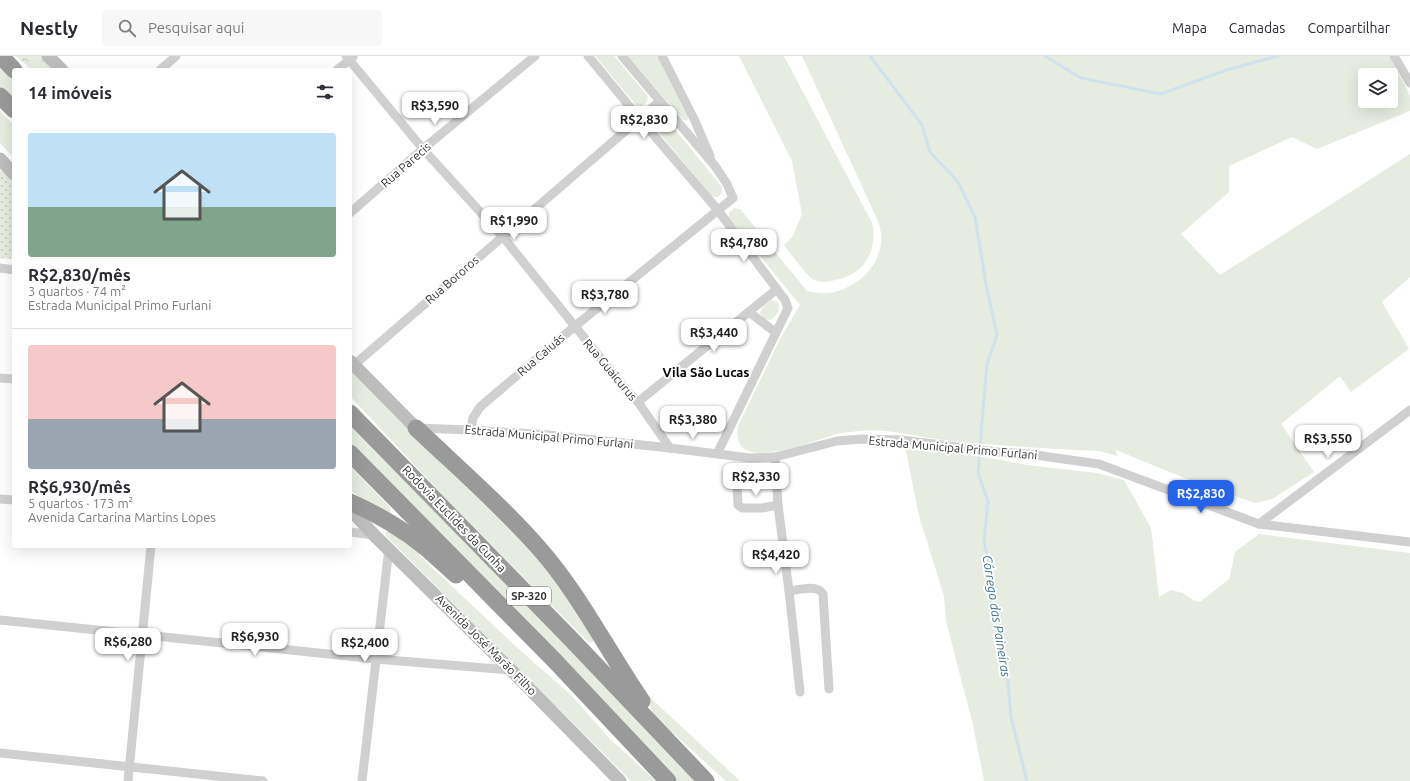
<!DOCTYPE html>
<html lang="pt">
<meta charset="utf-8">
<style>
body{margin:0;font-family:Ubuntu,sans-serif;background:#f7f7f7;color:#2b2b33;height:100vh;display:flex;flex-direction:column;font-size:15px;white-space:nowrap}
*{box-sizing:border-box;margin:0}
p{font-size:13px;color:#7c7c81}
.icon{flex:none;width:22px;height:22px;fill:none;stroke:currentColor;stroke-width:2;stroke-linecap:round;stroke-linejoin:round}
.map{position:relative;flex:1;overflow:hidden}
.drawer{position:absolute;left:12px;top:12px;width:340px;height:480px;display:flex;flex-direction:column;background:#fff;border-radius:4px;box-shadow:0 4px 16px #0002}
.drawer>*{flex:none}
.controls{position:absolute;left:1358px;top:12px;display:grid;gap:8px}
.controls a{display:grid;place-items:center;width:40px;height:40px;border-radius:4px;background:#fff;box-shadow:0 4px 16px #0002;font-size:20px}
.price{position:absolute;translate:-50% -34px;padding:0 9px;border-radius:8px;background:#fff;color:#222;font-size:13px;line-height:26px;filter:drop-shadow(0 1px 2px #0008)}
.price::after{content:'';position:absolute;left:50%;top:24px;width:12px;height:9px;margin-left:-6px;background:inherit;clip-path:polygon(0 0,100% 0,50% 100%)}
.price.on{background:#2563eb;color:#fff}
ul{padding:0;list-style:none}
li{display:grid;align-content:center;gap:8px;height:212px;padding:0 16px}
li+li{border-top:1px solid #e1e1e2}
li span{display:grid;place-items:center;height:124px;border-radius:4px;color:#555}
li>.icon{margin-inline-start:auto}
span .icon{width:72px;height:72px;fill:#fffc;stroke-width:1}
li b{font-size:17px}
h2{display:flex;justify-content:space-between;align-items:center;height:48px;padding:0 16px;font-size:17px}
header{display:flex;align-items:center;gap:24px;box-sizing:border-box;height:56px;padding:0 20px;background:#fff;border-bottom:1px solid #e1e1e2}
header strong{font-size:19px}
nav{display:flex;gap:22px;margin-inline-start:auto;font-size:14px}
.search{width:280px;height:36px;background:#f7f7f7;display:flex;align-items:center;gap:10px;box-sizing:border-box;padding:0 14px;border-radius:4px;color:#7c7c81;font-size:15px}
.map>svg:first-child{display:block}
</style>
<header>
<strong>Nestly</strong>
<div class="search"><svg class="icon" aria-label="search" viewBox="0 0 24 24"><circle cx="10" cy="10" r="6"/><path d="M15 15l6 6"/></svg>Pesquisar aqui</div>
<nav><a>Mapa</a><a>Camadas</a><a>Compartilhar</a></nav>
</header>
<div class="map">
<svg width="1410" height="725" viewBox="0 0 1410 725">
<defs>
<pattern id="forest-crowns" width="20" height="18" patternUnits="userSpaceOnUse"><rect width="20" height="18" fill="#e6ecdf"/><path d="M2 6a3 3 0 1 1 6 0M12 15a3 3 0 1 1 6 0" fill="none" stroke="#c6cbc0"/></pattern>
<pattern id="park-dots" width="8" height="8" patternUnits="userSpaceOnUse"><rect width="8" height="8" fill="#e6ecdf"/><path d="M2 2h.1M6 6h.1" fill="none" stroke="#c6cbc0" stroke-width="1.8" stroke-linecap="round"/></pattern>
</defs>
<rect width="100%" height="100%" fill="#fff"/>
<!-- grass -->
<g fill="#e6ecdf" fill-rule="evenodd">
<polygon points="595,0 614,0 648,40 647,46 641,50 636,49"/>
<polygon points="628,0 657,0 688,62 687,65 683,64"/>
<path d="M739 0H784L872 167C879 194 863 220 835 224 828 226 821 227 814 224 808 221 789 196 784 189L793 180 802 158 792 105Z"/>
<path d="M802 0H1389L1406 31 1410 41V55L1317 93 1292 81 1229 110V136L1181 178 1220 219 1410 98V221L1382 246 1409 293 1351 336 1340 320 1281 368 1314 416 1272 443 1255 447 1187 423 1116 394 1117 400 1099 395C1045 392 990 390 936 383 911 380 886 372 861 375 853 376 845 376 837 378 818 383 757 409 741 390 737 384 737 376 738 370L780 283 800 249 729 162V157L734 152 740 153 807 235C814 236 822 238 829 237 863 232 891 199 878 165ZM1365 19H1391V45H1365Z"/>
<polygon points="0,8 14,23 14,46 0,32"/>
<polygon points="0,55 14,69 14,102 0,87"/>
<polygon points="658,59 664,60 722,131 722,137 717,141 711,140 653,69 654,64"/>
<path d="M771 244 778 246C780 254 778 258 771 264L765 263 760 257 763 251Z"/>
<polygon points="350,313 536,494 595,581 592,587 588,586 450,447 350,340"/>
<polygon points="350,368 699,725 678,725 537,577 350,386"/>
<polygon points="905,390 995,403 1027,409 1097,417 1124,424 1151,472 1159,541 1171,534 1183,537 1193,544 1200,546 1229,523 1235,496 1259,478 1410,497 1410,725 984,725 973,669 946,565 944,540 919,460"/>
<polygon points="350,410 390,451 391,456 384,457 377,455 350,434"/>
<polygon points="392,474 403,479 427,507 522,596 570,638 611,684 656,725 631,725 385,479 386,476"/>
<polygon points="643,635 740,725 726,725 655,661"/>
</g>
<!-- forest -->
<polygon fill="url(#forest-crowns)" points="16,0 41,0 55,14 32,14"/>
<!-- park -->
<polygon fill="url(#park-dots)" points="0,114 6,118 14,126 14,203 0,202"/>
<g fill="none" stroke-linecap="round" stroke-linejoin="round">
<!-- stream -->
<g stroke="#cfe2ee" stroke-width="3">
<polyline points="870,0 922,69 930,96 958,126 975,161 986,228 997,279 987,308 981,377 978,417 988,445 984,485 992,525 995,564 1006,604 1011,661 1027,725"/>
<polyline points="1045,0 1081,22 1161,38 1226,14 1278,0"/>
</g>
<!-- street -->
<g stroke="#d0d0d0" stroke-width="9">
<polyline points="346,0 423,93 503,181 628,336 638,346 670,392"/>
<polyline points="588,0 640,63 717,153 785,244 788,252 717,398"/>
<polyline points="662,0 695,65 710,100"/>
<polyline points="1394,0 1410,27"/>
<polyline points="160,14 176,0"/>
<polyline points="337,14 353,1"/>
<polyline points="350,157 423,93 535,0"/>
<polyline points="0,212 14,214"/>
<polyline points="749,256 775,276"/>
<polyline points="354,309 660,45"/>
<polyline points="0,322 14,323"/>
<polyline points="638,346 777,233"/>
<polyline points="417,372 471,374 549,379 670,392 750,402 775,401 837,385 862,383 902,384 998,396 1028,398 1099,408 1259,468 1410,486"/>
<polyline points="471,374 473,362 480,351 574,271 733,142 727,128 715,110 622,0"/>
<polyline points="775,401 778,449 789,535 800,636"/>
<polyline points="737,430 738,449 742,452 762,452 778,449"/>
<polyline points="0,443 14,444"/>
<polyline points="1259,468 1410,354"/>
<polyline points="350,476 374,479"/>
<path d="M789 535C799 534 817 528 823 538L829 633"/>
<polyline points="0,564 376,603 511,614"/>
<polyline points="0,697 263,725"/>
<polyline points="128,725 151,490"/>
<polyline points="362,725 389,492"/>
</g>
<!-- secondary -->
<g stroke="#bdbdbd" stroke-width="13">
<polyline points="48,0 62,14"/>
<polyline points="0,103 14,118"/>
<polyline points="350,305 416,372"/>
<polyline points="350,453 374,479 511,614 620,725"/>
</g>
<!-- highway -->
<g stroke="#9a9a9a" stroke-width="17">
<polyline points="1,0 14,14"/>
<polyline points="0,40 14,54"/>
<polyline points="350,357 571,583 706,725"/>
<path d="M416 372C457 411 501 449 538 491 579 537 607 594 642 645"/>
<polyline points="350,397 554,604 668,725"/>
<path d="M350 446C377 458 403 473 426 492 436 501 446 510 456 519"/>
</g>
</g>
<g text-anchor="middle" stroke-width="4" stroke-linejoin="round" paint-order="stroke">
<!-- shield labels -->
<rect fill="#fff" stroke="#707070" stroke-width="1" x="507" y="531" width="44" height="18" rx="3"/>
<g font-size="11" font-weight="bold" fill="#333">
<text x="529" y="544">SP-320</text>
</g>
<!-- street labels -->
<g font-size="12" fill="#333" stroke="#fff">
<text transform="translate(406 109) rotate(-41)" y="4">Rua Parecis</text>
<text transform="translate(452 224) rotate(-41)" y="4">Rua Bororos</text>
<text transform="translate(541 299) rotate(-41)" y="4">Rua Caiuás</text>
<text transform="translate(610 314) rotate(50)" y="4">Rua Guaicurus</text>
<text transform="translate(549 381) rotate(5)" y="4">Estrada Municipal Primo Furlani</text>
<text transform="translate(953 392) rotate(5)" y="4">Estrada Municipal Primo Furlani</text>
<text transform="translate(454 463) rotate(46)" y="4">Rodovia Euclides da Cunha</text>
<text transform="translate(486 589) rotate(45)" y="4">Avenida José Marão Filho</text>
</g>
<!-- neighbourhood labels -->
<g font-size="13" font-weight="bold" fill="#000" stroke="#fff">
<text x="706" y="321">Vila São Lucas</text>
</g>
<!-- water labels -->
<g font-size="13" font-style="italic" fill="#3f7597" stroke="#fff">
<text transform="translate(997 560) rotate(81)" y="5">Córrego das Paineiras</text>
</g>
</g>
</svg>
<div class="controls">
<a><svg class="icon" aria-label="layers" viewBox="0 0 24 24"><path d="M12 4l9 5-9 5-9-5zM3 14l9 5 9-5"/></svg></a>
</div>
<b class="price" style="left:435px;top:70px">R$3,590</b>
<b class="price" style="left:644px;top:84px">R$2,830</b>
<b class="price" style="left:514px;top:185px">R$1,990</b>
<b class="price" style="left:744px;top:207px">R$4,780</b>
<b class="price" style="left:605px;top:259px">R$3,780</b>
<b class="price" style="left:714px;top:297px">R$3,440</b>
<b class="price" style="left:693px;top:384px">R$3,380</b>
<b class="price" style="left:1328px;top:403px">R$3,550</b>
<b class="price" style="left:756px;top:441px">R$2,330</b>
<b class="price on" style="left:1201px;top:458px">R$2,830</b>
<b class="price" style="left:776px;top:519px">R$4,420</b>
<b class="price" style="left:255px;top:601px">R$6,930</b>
<b class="price" style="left:128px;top:606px">R$6,280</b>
<b class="price" style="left:365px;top:607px">R$2,400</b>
<section class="drawer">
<h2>14 imóveis<svg class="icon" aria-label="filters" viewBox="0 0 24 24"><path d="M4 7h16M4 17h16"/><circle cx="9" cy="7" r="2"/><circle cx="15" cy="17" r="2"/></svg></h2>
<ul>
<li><span style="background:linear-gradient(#bfe0f5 60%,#7fa58c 0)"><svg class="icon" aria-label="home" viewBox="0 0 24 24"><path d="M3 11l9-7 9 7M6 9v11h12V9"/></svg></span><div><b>R$2,830/mês</b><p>3 quartos · 74 m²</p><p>Estrada Municipal Primo Furlani</p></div></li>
<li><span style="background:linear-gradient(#f6c9c9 60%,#9aa5b1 0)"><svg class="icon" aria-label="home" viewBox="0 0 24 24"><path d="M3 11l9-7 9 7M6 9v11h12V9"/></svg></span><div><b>R$6,930/mês</b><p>5 quartos · 173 m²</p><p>Avenida Cartarina Martins Lopes</p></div></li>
</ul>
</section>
</div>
